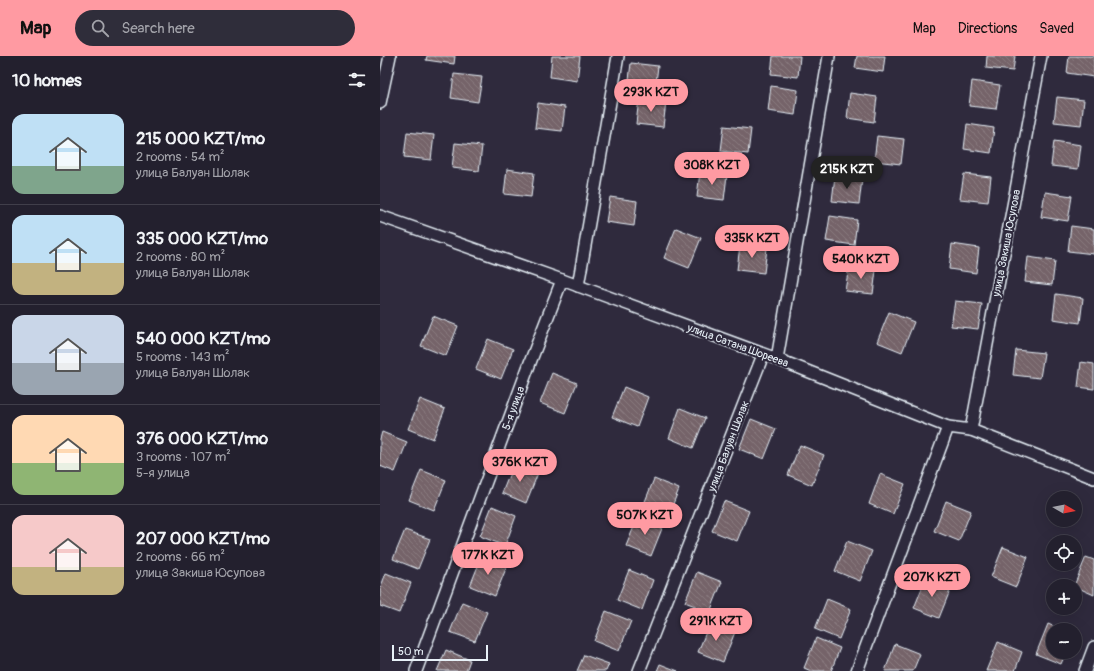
<!DOCTYPE html>
<meta charset="utf-8">
<style>
body{margin:0;font-family:Pangolin,sans-serif;background:#2f2d3a;color:#f1f3f6;height:100vh;display:flex;flex-direction:column;font-size:15px;white-space:nowrap}
*{box-sizing:border-box;margin:0}
p{font-size:13px;color:#a3a3aa}
.icon{flex:none;width:22px;height:22px;fill:none;stroke:currentColor;stroke-width:2;stroke-linecap:round;stroke-linejoin:round}
.map{position:relative;flex:1;overflow:hidden}
.side{display:flex;flex-direction:column;background:#23202e;width:380px}
.side>*{flex:none}
.needle{width:26px;rotate:99deg}
.buttons{position:absolute;left:666px;top:435px;display:grid;gap:8px}
.buttons a{display:grid;place-items:center;width:36px;height:36px;border-radius:50%;background:#23202e;box-shadow:0 4px 16px #0002,0 0 0 1px #403e4a;font-size:20px}
.scale{position:absolute;left:12px;bottom:10px;width:96px;box-sizing:border-box;padding-left:4px;border:2px solid #e8f1f8;border-top:0;font-size:11px;line-height:14px;white-space:nowrap;color:#e8f1f8;-webkit-text-stroke:3px #2f2a3d;paint-order:stroke}
.price{position:absolute;translate:-50% -34px;padding:0 9px;border-radius:14px;background:#ff9aa2;color:#111;font-size:13px;line-height:26px;filter:drop-shadow(0 1px 2px #0008)}
.price::after{content:'';position:absolute;left:50%;top:24px;width:12px;height:9px;margin-left:-6px;background:inherit;clip-path:polygon(0 0,100% 0,50% 100%)}
.price.selected{background:#222;color:#fff}
ul{padding:0;list-style:none}
li{display:flex;align-items:center;gap:12px;height:100px;padding:0 12px}
li+li{border-top:1px solid #403e4a}
li span{display:grid;place-items:center;flex:none;width:112px;height:80px;border-radius:12px;color:#555}
li>.icon{margin-inline-start:auto}
span .icon{width:48px;height:48px;fill:#fffc;stroke-width:1}
li b{font-size:17px}
h2{display:flex;justify-content:space-between;align-items:center;height:48px;padding:0 12px;font-size:17px}
header{display:flex;align-items:center;gap:24px;box-sizing:border-box;height:56px;padding:0 20px;background:#ff9aa2;color:#111}
header strong{font-size:19px}
nav{display:flex;gap:22px;margin-inline-start:auto;font-size:14px}
.search{width:280px;height:36px;background:#2f2d3a;display:flex;align-items:center;gap:10px;box-sizing:border-box;padding:0 14px;border-radius:22px;color:#a3a3aa;font-size:15px}
main{display:flex;flex:1;min-height:0}
.map>svg:first-child{display:block}
</style>
<header>
<strong>Map</strong>
<div class="search"><svg class="icon" aria-label="search" viewBox="0 0 24 24"><circle cx="10" cy="10" r="6"/><path d="M15 15l6 6"/></svg>Search here</div>
<nav><a>Map</a><a>Directions</a><a>Saved</a></nav>
</header>
<main>
<section class="side">
<h2>10 homes<svg class="icon" aria-label="filters" viewBox="0 0 24 24"><path d="M4 7h16M4 17h16"/><circle cx="9" cy="7" r="2"/><circle cx="15" cy="17" r="2"/></svg></h2>
<ul>
<li><span style="background:linear-gradient(#bfe0f5 65%,#7fa58c 0)"><svg class="icon" aria-label="home" viewBox="0 0 24 24"><path d="M3 11l9-7 9 7M6 9v11h12V9"/></svg></span><div><b>215 000 KZT/mo</b><p>2 rooms · 54 m²</p><p>улица Балуан Шолак</p></div></li>
<li><span style="background:linear-gradient(#bfe0f5 60%,#c2b280 0)"><svg class="icon" aria-label="home" viewBox="0 0 24 24"><path d="M3 11l9-7 9 7M6 9v11h12V9"/></svg></span><div><b>335 000 KZT/mo</b><p>2 rooms · 80 m²</p><p>улица Балуан Шолак</p></div></li>
<li><span style="background:linear-gradient(#c9d6e8 60%,#9aa5b1 0)"><svg class="icon" aria-label="home" viewBox="0 0 24 24"><path d="M3 11l9-7 9 7M6 9v11h12V9"/></svg></span><div><b>540 000 KZT/mo</b><p>5 rooms · 143 m²</p><p>улица Балуан Шолак</p></div></li>
<li><span style="background:linear-gradient(#ffd9b3 60%,#8fb573 0)"><svg class="icon" aria-label="home" viewBox="0 0 24 24"><path d="M3 11l9-7 9 7M6 9v11h12V9"/></svg></span><div><b>376 000 KZT/mo</b><p>3 rooms · 107 m²</p><p>5-я улица</p></div></li>
<li><span style="background:linear-gradient(#f6c9c9 65%,#c2b280 0)"><svg class="icon" aria-label="home" viewBox="0 0 24 24"><path d="M3 11l9-7 9 7M6 9v11h12V9"/></svg></span><div><b>207 000 KZT/mo</b><p>2 rooms · 66 m²</p><p>улица Закиша Юсупова</p></div></li>
</ul>
</section>
<div class="map">
<svg width="714" height="615" viewBox="0 0 714 615">
<defs>
<pattern id="building-back-hatch" width="6" height="6" patternUnits="userSpaceOnUse"><rect width="6" height="6" fill="#756369"/><path d="M-1 5l2 2M0 0l6 6M5-1l2 2" fill="none" stroke="#897a7f"/></pattern>
</defs>
<rect width="100%" height="100%" fill="#2f2a3d"/>
<filter id="ink" filterUnits="userSpaceOnUse"><feTurbulence type="fractalNoise" baseFrequency=".025" numOctaves="2"/><feDisplacementMap in="SourceGraphic" scale="8" xChannelSelector="R" yChannelSelector="G"/><feConvolveMatrix kernelMatrix="1 2 1 2 8 2 1 2 1" color-interpolation-filters="sRGB"/></filter>
<g filter="url(#ink)">
<!-- building -->
<g fill="url(#building-back-hatch)" stroke="#e8f1f8">
<polygon points="47,0 75,0 74,8 46,4"/>
<polygon points="172,0 200,0 197,25 170,21"/>
<polygon points="393,0 420,0 418,21 391,18"/>
<polygon points="477,0 505,0 503,16 475,12"/>
<polygon points="607,0 635,0 633,15 606,12"/>
<polygon points="689,0 714,0 714,21 687,17"/>
<polygon points="251,7 278,10 275,35 248,32"/>
<polygon points="74,18 102,21 98,46 71,42"/>
<polygon points="592,25 620,29 616,53 589,50"/>
<polygon points="391,30 418,34 415,59 388,55"/>
<polygon points="470,37 497,41 494,66 467,62"/>
<polygon points="677,41 704,44 701,69 674,66"/>
<polygon points="259,43 286,46 283,71 256,68"/>
<polygon points="158,47 185,51 182,75 155,72"/>
<polygon points="587,68 614,72 611,97 584,93"/>
<polygon points="344,70 371,73 368,98 341,95"/>
<polygon points="27,76 54,79 51,104 24,101"/>
<polygon points="497,80 524,83 521,108 494,105"/>
<polygon points="674,85 701,89 698,113 671,110"/>
<polygon points="75,87 102,90 99,115 72,112"/>
<polygon points="127,113 154,117 151,141 124,138"/>
<polygon points="320,116 347,119 344,144 317,141"/>
<polygon points="584,118 611,121 608,146 580,143"/>
<polygon points="455,120 482,123 479,148 452,145"/>
<polygon points="665,136 692,140 688,165 661,161"/>
<polygon points="230,141 257,145 254,170 226,166"/>
<polygon points="450,160 477,164 474,189 446,185"/>
<polygon points="691,170 714,173 714,198 688,195"/>
<polygon points="296,172 321,182 309,212 284,202"/>
<polygon points="572,188 599,192 596,217 569,213"/>
<polygon points="360,189 387,192 384,217 357,214"/>
<polygon points="648,201 675,205 672,229 645,226"/>
<polygon points="469,210 496,214 493,238 465,235"/>
<polygon points="676,238 703,242 700,267 673,263"/>
<polygon points="575,245 602,248 598,273 571,270"/>
<polygon points="509,256 534,266 522,296 497,286"/>
<polygon points="53,260 78,270 66,300 41,290"/>
<polygon points="108,283 133,293 121,323 96,313"/>
<polygon points="636,294 664,297 660,322 633,319"/>
<polygon points="701,306 714,308 714,333 698,331"/>
<polygon points="172,317 197,327 185,357 160,347"/>
<polygon points="244,331 268,341 257,371 232,361"/>
<polygon points="40,343 65,353 53,383 28,373"/>
<polygon points="300,352 325,362 313,392 289,382"/>
<polygon points="371,363 396,373 384,403 359,393"/>
<polygon points="2,376 27,386 15,416 0,410 0,383"/>
<polygon points="420,389 444,399 432,429 408,419"/>
<polygon points="134,407 158,417 146,447 122,437"/>
<polygon points="41,414 66,424 54,454 29,444"/>
<polygon points="500,418 525,428 513,458 489,448"/>
<polygon points="274,423 299,433 287,463 262,453"/>
<polygon points="344,445 369,455 357,485 332,475"/>
<polygon points="566,445 591,455 579,485 554,475"/>
<polygon points="112,450 136,460 125,490 100,480"/>
<polygon points="258,461 283,470 271,500 246,490"/>
<polygon points="25,474 50,483 38,513 13,503"/>
<polygon points="467,485 492,495 480,525 455,515"/>
<polygon points="623,491 648,501 636,531 611,521"/>
<polygon points="102,500 127,510 115,540 90,530"/>
<polygon points="706,501 714,504 714,539 694,530"/>
<polygon points="249,514 273,524 262,554 237,544"/>
<polygon points="317,516 342,526 330,556 305,546"/>
<polygon points="6,517 31,527 19,557 0,550 0,533"/>
<polygon points="546,522 571,532 559,562 534,552"/>
<polygon points="447,543 471,553 459,583 435,573"/>
<polygon points="82,546 107,556 95,585 70,576"/>
<polygon points="226,555 251,565 239,595 214,585"/>
<polygon points="330,566 355,576 343,606 318,596"/>
<polygon points="668,568 682,574 673,574 673,596 686,596 681,608 656,598"/>
<polygon points="436,582 460,592 451,615 431,615 424,612"/>
<polygon points="618,586 642,596 635,615 606,615"/>
<polygon points="515,588 540,598 533,615 505,615"/>
<polygon points="66,594 90,604 86,615 57,615"/>
<polygon points="204,599 229,608 226,615 197,615"/>
<polygon points="280,608 298,615 277,615"/>
</g>
<g fill="none" stroke-linecap="round" stroke-linejoin="round">
<defs>
<g id="street">
<polyline points="0,47 10,0"/>
<polyline points="0,160 182,224 397,303 568,371 591,374 714,422"/>
<polyline points="198,230 238,0"/>
<polyline points="397,303 449,0"/>
<polyline points="591,374 661,0"/>
<polyline points="36,615 151,304 182,224"/>
<polyline points="259,615 383,299"/>
<polyline points="477,615 568,371"/>
<polyline points="705,615 714,591"/>
</g>
</defs>
<!-- street casing -->
<use href="#street" stroke="#e8f1f8" stroke-width="14"/>
<!-- street -->
<use href="#street" stroke="#2f2a3d" stroke-width="11"/>
</g>
</g>
<g text-anchor="middle" stroke-width="4" stroke-linejoin="round" paint-order="stroke">
<!-- street labels -->
<g font-size="11" fill="#e8f1f8" stroke="#2f2a3d">
<text transform="translate(626 187) rotate(-79)" y="4">улица Закиша Юсупова</text>
<text transform="translate(358 289) rotate(20)" y="4">улица Сатана Шореева</text>
<text transform="translate(133 352) rotate(-70)" y="4">5-я улица</text>
<text transform="translate(348 390) rotate(-69)" y="4">улица Балуан Шолак</text>
</g>
</g>
</svg>
<div class="buttons">
<a><svg class="needle" viewBox="-14 -14 28 28"><path d="M0-13l5 13h-10z" fill="#e53935"/><path d="M0 13l5-13h-10z" fill="#a3a3aa"/></svg></a>
<a><svg class="icon" aria-label="locate" viewBox="0 0 24 24"><circle cx="12" cy="12" r="6"/><path d="M12 2v4M12 18v4M2 12h4M18 12h4"/></svg></a>
<a>+</a>
<a>−</a>
</div>
<div class="scale">50 m</div>
<b class="price" style="left:271px;top:57px">293K KZT</b>
<b class="price" style="left:332px;top:130px">308K KZT</b>
<b class="price selected" style="left:467px;top:134px">215K KZT</b>
<b class="price" style="left:372px;top:203px">335K KZT</b>
<b class="price" style="left:481px;top:224px">540K KZT</b>
<b class="price" style="left:140px;top:427px">376K KZT</b>
<b class="price" style="left:265px;top:480px">507K KZT</b>
<b class="price" style="left:108px;top:520px">177K KZT</b>
<b class="price" style="left:552px;top:542px">207K KZT</b>
<b class="price" style="left:336px;top:586px">291K KZT</b>
</div>
</main>
